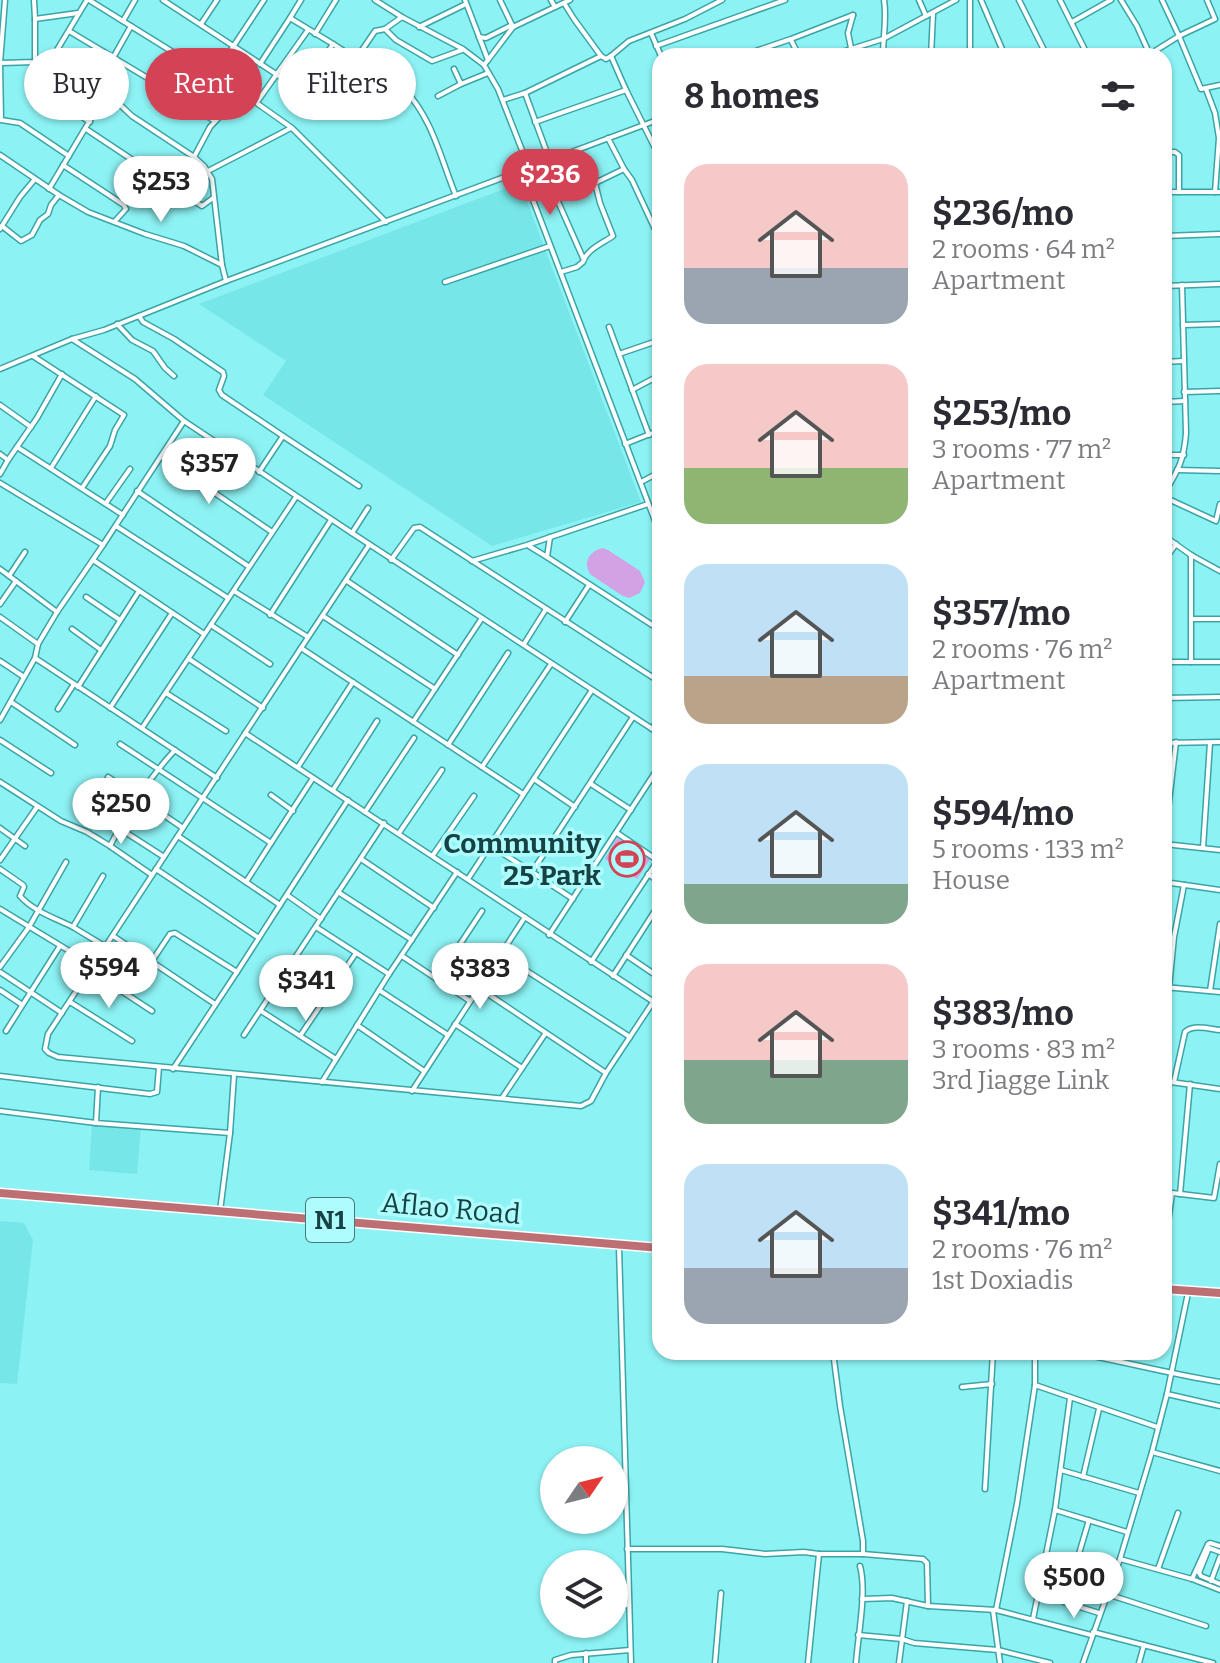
<!DOCTYPE html>
<meta charset="utf-8">
<style>
body{margin:0;font-family:Bitter,serif;background:#f7f7f7;color:#2b2b33;height:100vh;display:flex;flex-direction:column;font-size:30px;white-space:nowrap}
*{box-sizing:border-box;margin:0}
p{font-size:26px;color:#7c7c81}
.icon{flex:none;width:44px;height:44px;fill:none;stroke:currentColor;stroke-width:2;stroke-linecap:round;stroke-linejoin:round}
.map{position:relative;flex:1;overflow:hidden}
.drawer{position:absolute;left:652px;top:48px;width:520px;height:1312px;display:flex;flex-direction:column;background:#fff;border-radius:24px;box-shadow:0 2px 6px #0004}
.drawer>*{flex:none}
.guide{position:absolute;left:24px;top:48px;width:508px;height:72px;display:flex;gap:16px}
.needle{width:52px;rotate:55deg}
.buttons{position:absolute;left:540px;top:1446px;display:grid;gap:16px}
.buttons a{display:grid;place-items:center;width:88px;height:88px;border-radius:50%;background:#fff;box-shadow:0 2px 6px #0004;font-size:40px}
.price{position:absolute;translate:-50% -68px;padding:0 18px;border-radius:28px;background:#fff;color:#222;font-size:26px;line-height:52px;filter:drop-shadow(0 2px 4px #0008)}
.price::after{content:'';position:absolute;left:50%;top:48px;width:24px;height:18px;margin-left:-12px;background:inherit;clip-path:polygon(0 0,100% 0,50% 100%)}
.price.selected{background:#d34355;color:#fff}
ul{padding:0;list-style:none}
li{display:flex;align-items:center;gap:24px;height:200px;padding:0 32px}
li span{display:grid;place-items:center;flex:none;width:224px;height:160px;border-radius:24px;color:#555}
li>.icon{margin-inline-start:auto}
span .icon{width:96px;height:96px;fill:#fffc;stroke-width:1}
li b{font-size:34px}
h2{display:flex;justify-content:space-between;align-items:center;height:96px;padding:0 32px;font-size:34px}
.chip{padding:0 28px;border-radius:36px;background:#fff;box-shadow:0 2px 6px #0004;font-size:28px;line-height:72px}
.chip.selected{background:#d34355;color:#fff}
.map>svg:first-child{display:block}
</style>
<div class="map">
<svg width="1220" height="1663" viewBox="0 0 1220 1663">
<rect width="100%" height="100%" fill="#8df2f4"/>
<!-- built -->
<g fill="#76e6e8">
<polygon points="520,183 641,502 492,546 263,395 286,361 199,304"/>
<polygon points="92,1124 141,1127 137,1174 89,1170"/>
<polygon points="0,1221 24,1223 33,1240 17,1384 0,1383"/>
</g>
<!-- green -->
<g fill="#d3a2e4">
<path d="M603 548 608 550 640 571 645 582 640 593 629 598 623 596 591 575C582 563 589 551 603 548Z"/>
<polygon points="617,838 650,859 637,879 605,859"/>
</g>
<g fill="none" stroke-linecap="round" stroke-linejoin="round">
<defs>
<g id="minor">
<polyline points="5,0 0,63 1,120 20,123 69,156"/>
<polyline points="34,0 35,19 78,13"/>
<polyline points="89,0 213,77 235,94 257,102"/>
<polyline points="163,0 302,91 333,44 290,18 301,0"/>
<polyline points="375,0 402,17 463,49 484,65 498,89 529,168"/>
<polyline points="465,0 488,60 484,65"/>
<polyline points="919,0 926,16"/>
<polyline points="970,0 970,56"/>
<polyline points="981,0 1005,56"/>
<polyline points="1019,0 1047,56"/>
<polyline points="1060,0 1088,56"/>
<polyline points="1121,0 1137,26 1150,55"/>
<polyline points="1207,0 1215,19 1179,36 1201,89 1220,85"/>
<polyline points="564,3 574,19 601,56"/>
<polyline points="555,7 570,0"/>
<polyline points="123,21 135,0"/>
<polyline points="1072,22 1111,0"/>
<polyline points="201,24 217,0"/>
<polyline points="419,27 466,4"/>
<polyline points="513,27 555,7 551,0"/>
<polyline points="385,29 396,40 432,61 462,50"/>
<polyline points="308,30 257,102 258,104 292,128 386,222"/>
<polyline points="69,31 191,104 200,112 215,121"/>
<polyline points="651,33 661,56"/>
<polyline points="315,34 336,0"/>
<polyline points="479,37 486,38 512,25"/>
<polyline points="791,40 799,56"/>
<polyline points="333,44 356,59 375,31 385,29 402,17"/>
<polyline points="656,46 785,0"/>
<polyline points="851,48 848,33 853,15"/>
<polyline points="96,49 80,79 116,101 132,116 194,157 204,166 212,179 222,265 226,281"/>
<polyline points="611,56 626,90 660,158"/>
<polyline points="741,56 791,39 853,15"/>
<polyline points="829,56 883,39 956,0"/>
<path d="M883 56C883 37 887 18 884 0"/>
<polyline points="931,56 933,14"/>
<polyline points="1147,56 1179,36 1162,0"/>
<polyline points="113,58 131,26"/>
<path d="M356 59C369 67 394 79 404 89 433 119 441 160 456 196"/>
<polyline points="488,60 513,27 500,0"/>
<polyline points="1,63 35,62 35,19"/>
<polyline points="260,64 290,18"/>
<polyline points="316,74 335,90 350,97"/>
<polyline points="80,79 53,65 51,60 87,0"/>
<polyline points="461,84 488,73"/>
<polyline points="35,86 90,122"/>
<polyline points="304,89 317,99 325,114"/>
<polyline points="1206,89 1215,113 1219,138 1215,192"/>
<polyline points="169,92 189,62"/>
<polyline points="525,93 550,161"/>
<polyline points="438,96 461,84 454,69"/>
<polyline points="503,100 525,93 601,56 606,59 611,56 629,41 685,19 722,0"/>
<polyline points="191,104 213,77 264,0"/>
<polyline points="535,122 626,90"/>
<polyline points="86,129 202,206 213,198"/>
<polyline points="608,138 624,169 632,180 660,240"/>
<polyline points="1164,152 1175,152 1179,155 1179,192"/>
<polyline points="0,155 59,195 88,212 145,234 184,246 222,265"/>
<polyline points="194,157 210,127 240,95"/>
<polyline points="541,163 583,258"/>
<polyline points="63,165 124,205 126,209 115,221"/>
<polyline points="208,171 291,128"/>
<polyline points="522,171 660,534"/>
<polyline points="49,189 105,95"/>
<polyline points="1164,192 1220,192"/>
<polyline points="557,196 595,183 624,169"/>
<polyline points="2,226 21,241 32,235 40,220 48,214 51,205 59,195"/>
<polyline points="0,229 20,197 35,179"/>
<polyline points="1164,236 1220,234"/>
<path d="M561 272 577 267 583 262C586 250 603 243 613 236L600 203 595 183"/>
<polyline points="445,282 550,246"/>
<polyline points="1164,286 1220,284"/>
<polyline points="139,316 143,322 174,339 223,372 224,376 219,390 222,395 283,436"/>
<polyline points="117,324 132,340 153,351 165,368 174,376"/>
<polyline points="1183,325 1220,324"/>
<polyline points="609,327 649,435"/>
<polyline points="72,339 135,379 184,421"/>
<polyline points="619,354 660,340"/>
<polyline points="33,356 124,415 115,430 110,446 82,488"/>
<polyline points="1164,362 1183,361"/>
<polyline points="0,369 72,339 104,330 226,281 660,119"/>
<polyline points="632,390 660,375"/>
<polyline points="1184,392 1220,391"/>
<polyline points="1164,402 1185,401"/>
<polyline points="0,405 31,427"/>
<polyline points="625,444 660,430"/>
<polyline points="17,447 123,515"/>
<polyline points="0,454 8,460"/>
<polyline points="1164,455 1184,455"/>
<polyline points="162,457 272,532"/>
<polyline points="51,468 96,396"/>
<polyline points="1177,470 1220,471"/>
<polyline points="259,472 283,436 359,486"/>
<polyline points="0,474 8,460 37,418 62,374"/>
<polyline points="641,482 660,472"/>
<polyline points="0,483 103,545"/>
<polyline points="137,491 248,566"/>
<path d="M1164 494C1178 470 1184 461 1186 433L1182 285"/>
<polyline points="1164,497 1216,521 1220,504"/>
<polyline points="106,503 130,469"/>
<polyline points="116,526 228,598"/>
<polyline points="352,533 660,734"/>
<polyline points="1164,536 1191,555 1220,571"/>
<polyline points="529,546 547,557 550,537"/>
<polyline points="547,557 660,630"/>
<polyline points="93,560 204,634"/>
<polyline points="391,560 414,528 420,527 660,682"/>
<polyline points="472,561 527,545 648,504"/>
<polyline points="1164,561 1176,544"/>
<polyline points="0,569 57,612"/>
<polyline points="9,576 25,552"/>
<polyline points="347,581 458,655"/>
<polyline points="234,591 308,637"/>
<polyline points="86,597 120,620"/>
<polyline points="0,604 16,581"/>
<polyline points="270,615 331,520"/>
<polyline points="323,616 435,689"/>
<polyline points="0,617 38,644"/>
<polyline points="1192,619 1220,619"/>
<polyline points="565,622 589,585"/>
<polyline points="211,625 270,664"/>
<polyline points="72,629 101,650"/>
<polyline points="524,644 546,609"/>
<polyline points="301,648 369,545"/>
<polyline points="35,658 38,644 57,612 103,545 184,421 352,533 368,508"/>
<polyline points="189,659 263,708"/>
<polyline points="0,661 24,677"/>
<polyline points="1164,662 1220,662"/>
<polyline points="1191,662 1191,555"/>
<polyline points="78,687 139,591"/>
<polyline points="166,693 226,731"/>
<polyline points="1164,698 1220,697"/>
<polyline points="11,702 75,745"/>
<polyline points="110,708 172,613"/>
<polyline points="58,709 74,684"/>
<polyline points="0,720 35,658 217,778"/>
<polyline points="413,722 482,618"/>
<polyline points="142,728 296,497"/>
<polyline points="652,729 660,716"/>
<polyline points="245,733 660,1006"/>
<polyline points="0,740 51,773"/>
<polyline points="1164,743 1220,742"/>
<polyline points="120,744 271,843 246,882 178,836"/>
<polyline points="448,745 508,653"/>
<polyline points="298,767 353,682"/>
<polyline points="482,767 551,664"/>
<polyline points="108,777 183,828"/>
<polyline points="534,779 575,807"/>
<polyline points="0,782 61,821 87,832 110,846 152,875"/>
<polyline points="591,784 631,810"/>
<polyline points="333,790 377,721"/>
<polyline points="523,794 301,648 48,1034 45,1049 49,1053 58,1057 581,1106 591,1101 606,1073 653,1002"/>
<polyline points="271,795 293,811"/>
<polyline points="94,812 164,857"/>
<polyline points="365,812 414,738"/>
<polyline points="0,828 25,846"/>
<polyline points="399,833 442,770"/>
<polyline points="617,833 657,860"/>
<polyline points="271,843 313,778"/>
<polyline points="1164,844 1220,850"/>
<polyline points="1168,844 1168,810 1176,742"/>
<path d="M110 846C127 812 149 778 175 750"/>
<polyline points="491,846 532,872"/>
<polyline points="1203,848 1210,743"/>
<polyline points="433,855 474,796"/>
<polyline points="361,859 434,908"/>
<polyline points="0,860 37,807"/>
<path d="M0 869 23 885 24 887 20 896C33 911 55 918 73 927"/>
<polyline points="156,869 259,938"/>
<polyline points="648,874 660,882"/>
<polyline points="103,876 73,927 106,947"/>
<polyline points="468,879 592,690"/>
<polyline points="1164,882 1220,890"/>
<polyline points="338,892 412,940"/>
<polyline points="287,895 321,919"/>
<polyline points="573,899 532,872 633,717"/>
<polyline points="280,905 348,800"/>
<polyline points="0,909 94,966"/>
<polyline points="316,927 389,974"/>
<polyline points="549,935 660,765"/>
<polyline points="113,936 215,1004"/>
<polyline points="502,955 630,1037"/>
<polyline points="626,955 660,978"/>
<polyline points="402,956 470,1001"/>
<polyline points="152,961 170,934 175,933 237,972 280,905 246,882"/>
<polyline points="591,962 660,857"/>
<polyline points="0,967 29,927 66,862"/>
<polyline points="91,971 152,1011"/>
<polyline points="0,972 62,1013"/>
<polyline points="613,976 660,903"/>
<polyline points="437,979 482,911"/>
<polyline points="1164,987 1220,992"/>
<polyline points="479,988 606,1073"/>
<polyline points="1169,988 1174,937 1184,885"/>
<polyline points="0,990 21,1004"/>
<polyline points="379,990 448,1035"/>
<polyline points="1210,991 1220,924"/>
<polyline points="70,1002 132,1041"/>
<polyline points="261,1011 336,1059"/>
<polyline points="455,1024 522,1068"/>
<polyline points="357,1025 424,1071"/>
<polyline points="6,1031 60,946"/>
<polyline points="244,1035 384,823"/>
<polyline points="300,1036 356,953"/>
<polyline points="173,1069 237,972"/>
<polyline points="0,1076 150,1094 157,1092 159,1067"/>
<polyline points="1164,1081 1220,1089"/>
<polyline points="322,1082 389,974 457,872"/>
<path d="M1174 1082 1185 1032C1193 1024 1209 1029 1220 1030"/>
<polyline points="98,1087 96,1123 230,1133"/>
<polyline points="412,1091 525,917"/>
<polyline points="502,1098 545,1034"/>
<polyline points="0,1111 96,1123"/>
<polyline points="1164,1192 1214,1198 1220,1164"/>
<polyline points="1180,1194 1190,1084"/>
<polyline points="220,1211 230,1133 234,1075"/>
<polyline points="1167,1231 1172,1193"/>
<polyline points="619,1247 631,1663"/>
<polyline points="833,1352 840,1406 863,1541 863,1554"/>
<path d="M1072 1352C1122 1361 1170 1374 1220 1382"/>
<polyline points="1035,1385 1157,1427"/>
<polyline points="962,1387 992,1384"/>
<polyline points="1167,1394 1220,1406"/>
<polyline points="1152,1452 1220,1471"/>
<polyline points="1061,1470 1139,1493"/>
<polyline points="1083,1477 1099,1409"/>
<polyline points="985,1489 993,1352"/>
<polyline points="1055,1510 1127,1532"/>
<polyline points="1089,1520 1073,1574 1063,1600 1064,1602 1099,1613"/>
<polyline points="627,1549 722,1549 765,1554 804,1552 819,1554"/>
<polyline points="1220,1552 1209,1548 1199,1573 1201,1576 1220,1584"/>
<polyline points="1120,1559 1192,1579 1220,1590"/>
<polyline points="1158,1569 1178,1513"/>
<polyline points="1192,1579 1208,1544 1210,1543 1220,1546"/>
<polyline points="1211,1581 1220,1557"/>
<polyline points="1107,1594 1206,1626"/>
<polyline points="862,1599 892,1598 928,1606 996,1610 1091,1635"/>
<polyline points="614,1606 629,1605"/>
<polyline points="993,1610 1000,1663"/>
<polyline points="996,1610 1017,1504 1035,1385 1035,1352"/>
<polyline points="1033,1619 1055,1510 1070,1398"/>
<polyline points="1093,1632 1213,1663"/>
<polyline points="858,1635 902,1639 914,1643 998,1650 1050,1663"/>
<polyline points="586,1653 586,1663"/>
<polyline points="555,1663 555,1660 571,1655 630,1650"/>
<polyline points="715,1663 721,1593"/>
<polyline points="808,1663 819,1554 863,1554 923,1559 927,1563 928,1606"/>
<path d="M856 1663C858 1635 867 1592 860 1566"/>
<polyline points="899,1663 907,1601"/>
<polyline points="1083,1663 1120,1559 1152,1452 1167,1394 1188,1293"/>
<polyline points="1139,1663 1144,1645"/>
</g>
<g id="highway">
<polyline points="0,1193 660,1248"/>
<polyline points="1164,1289 1220,1293"/>
</g>
</defs>
<!-- minor casing -->
<use href="#minor" stroke="#3aa4a6" stroke-width="7"/>
<!-- highway casing -->
<use href="#highway" stroke="#fff" stroke-width="11"/>
<!-- minor -->
<use href="#minor" stroke="#fff" stroke-width="4"/>
<!-- highway -->
<use href="#highway" stroke="#bd6f73" stroke-width="8"/>
</g>
<!-- icons -->
<defs>
<symbol id="stadium-ring" viewBox="-11 -11 22 22"><circle r="9.5" fill="#aefcfd" stroke="#d34355" stroke-width="1.5"/><path d="M0-5a6.5 5 0 1 0 0 10a6.5 5 0 1 0 0-10ZM-3.5-1.8h7v3.6h-7Z" fill="#d34355"/></symbol>
</defs>
<g fill-rule="evenodd">
<use href="#stadium-ring" x="607" y="839" width="40" height="40"/>
</g>
<g text-anchor="middle" stroke-width="7" stroke-linejoin="round" paint-order="stroke">
<!-- shield labels -->
<rect fill="#aefcfd" stroke="#447a7b" stroke-width="2" x="306" y="1198" width="48" height="44" rx="6"/>
<g font-size="26" font-weight="bold" fill="#164243">
<text x="330" y="1229">N1</text>
</g>
<!-- poi labels -->
<g font-size="28" font-weight="bold" fill="#164243" stroke="#aefcfd" text-anchor="end">
<text x="601" y="853">Community<tspan x="601" dy="32">25 Park</tspan></text>
</g>
<!-- street labels -->
<g font-size="28" fill="#164243" stroke="#aefcfd">
<text transform="translate(451 1208) rotate(5)" y="10">Aflao Road</text>
</g>
</g>
</svg>
<div class="buttons">
<a><svg class="needle" viewBox="-14 -14 28 28"><path d="M0-13l5 13h-10z" fill="#e53935"/><path d="M0 13l5-13h-10z" fill="#7c7c81"/></svg></a>
<a><svg class="icon" aria-label="layers" viewBox="0 0 24 24"><path d="M12 4l9 5-9 5-9-5zM3 14l9 5 9-5"/></svg></a>
</div>
<b class="price selected" style="left:550px;top:217px">$236</b>
<b class="price" style="left:161px;top:224px">$253</b>
<b class="price" style="left:209px;top:506px">$357</b>
<b class="price" style="left:121px;top:846px">$250</b>
<b class="price" style="left:109px;top:1010px">$594</b>
<b class="price" style="left:480px;top:1011px">$383</b>
<b class="price" style="left:306px;top:1023px">$341</b>
<b class="price" style="left:1074px;top:1620px">$500</b>
<div class="guide">
<a class="chip">Buy</a>
<a class="chip selected">Rent</a>
<a class="chip">Filters</a>
</div>
<section class="drawer">
<h2>8 homes<svg class="icon" aria-label="filters" viewBox="0 0 24 24"><path d="M4 7h16M4 17h16"/><circle cx="9" cy="7" r="2"/><circle cx="15" cy="17" r="2"/></svg></h2>
<ul>
<li><span style="background:linear-gradient(#f6c9c9 65%,#9aa5b1 0)"><svg class="icon" aria-label="home" viewBox="0 0 24 24"><path d="M3 11l9-7 9 7M6 9v11h12V9"/></svg></span><div><b>$236/mo</b><p>2 rooms · 64 m²</p><p>Apartment</p></div></li>
<li><span style="background:linear-gradient(#f6c9c9 65%,#8fb573 0)"><svg class="icon" aria-label="home" viewBox="0 0 24 24"><path d="M3 11l9-7 9 7M6 9v11h12V9"/></svg></span><div><b>$253/mo</b><p>3 rooms · 77 m²</p><p>Apartment</p></div></li>
<li><span style="background:linear-gradient(#bfe0f5 70%,#b9a48a 0)"><svg class="icon" aria-label="home" viewBox="0 0 24 24"><path d="M3 11l9-7 9 7M6 9v11h12V9"/></svg></span><div><b>$357/mo</b><p>2 rooms · 76 m²</p><p>Apartment</p></div></li>
<li><span style="background:linear-gradient(#bfe0f5 75%,#7fa58c 0)"><svg class="icon" aria-label="home" viewBox="0 0 24 24"><path d="M3 11l9-7 9 7M6 9v11h12V9"/></svg></span><div><b>$594/mo</b><p>5 rooms · 133 m²</p><p>House</p></div></li>
<li><span style="background:linear-gradient(#f6c9c9 60%,#7fa58c 0)"><svg class="icon" aria-label="home" viewBox="0 0 24 24"><path d="M3 11l9-7 9 7M6 9v11h12V9"/></svg></span><div><b>$383/mo</b><p>3 rooms · 83 m²</p><p>3rd Jiagge Link</p></div></li>
<li><span style="background:linear-gradient(#bfe0f5 65%,#9aa5b1 0)"><svg class="icon" aria-label="home" viewBox="0 0 24 24"><path d="M3 11l9-7 9 7M6 9v11h12V9"/></svg></span><div><b>$341/mo</b><p>2 rooms · 76 m²</p><p>1st Doxiadis</p></div></li>
</ul>
</section>
</div>
